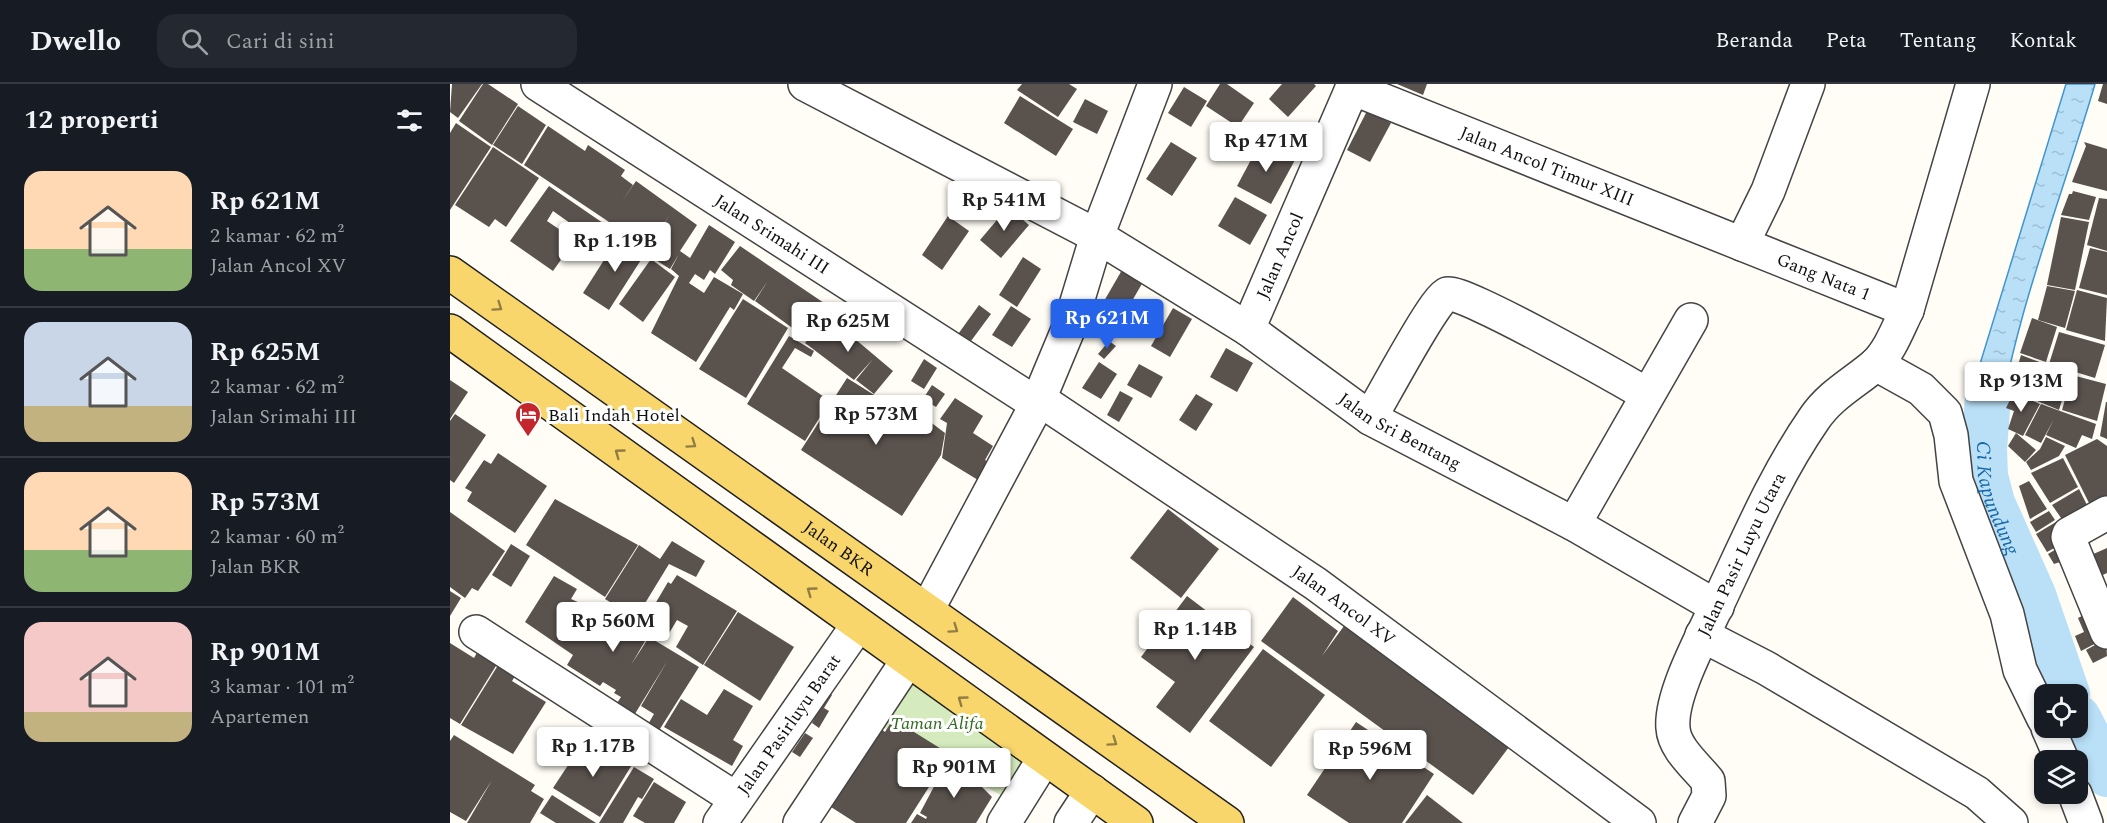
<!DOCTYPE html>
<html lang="id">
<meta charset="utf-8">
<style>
body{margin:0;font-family:Spectral,serif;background:#242831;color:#f1f3f6;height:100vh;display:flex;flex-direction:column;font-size:22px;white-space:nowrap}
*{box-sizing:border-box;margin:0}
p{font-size:20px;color:#9ea1a6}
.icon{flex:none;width:33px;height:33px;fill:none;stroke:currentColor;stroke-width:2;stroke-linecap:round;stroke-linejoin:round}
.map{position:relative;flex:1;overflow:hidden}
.panel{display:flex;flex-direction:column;background:#171b24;width:450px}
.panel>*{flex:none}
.fabs{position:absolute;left:1584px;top:600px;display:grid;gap:12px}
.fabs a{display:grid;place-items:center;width:54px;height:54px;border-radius:12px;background:#171b24;box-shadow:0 3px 9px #0003;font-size:30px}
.price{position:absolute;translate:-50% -51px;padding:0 14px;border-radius:6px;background:#fff;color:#222;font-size:20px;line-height:39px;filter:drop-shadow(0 2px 3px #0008)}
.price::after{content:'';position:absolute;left:50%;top:36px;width:18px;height:14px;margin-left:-9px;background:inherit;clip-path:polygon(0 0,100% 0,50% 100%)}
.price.current{background:#2563eb;color:#fff}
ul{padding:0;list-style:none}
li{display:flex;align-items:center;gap:18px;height:150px;padding:0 24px}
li+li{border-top:2px solid #363941}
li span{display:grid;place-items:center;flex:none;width:168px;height:120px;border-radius:18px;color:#555}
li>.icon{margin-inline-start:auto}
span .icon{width:72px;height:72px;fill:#fffc;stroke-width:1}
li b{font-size:26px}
h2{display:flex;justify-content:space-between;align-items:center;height:72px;padding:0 24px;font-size:26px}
header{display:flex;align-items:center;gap:36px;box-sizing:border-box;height:84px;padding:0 30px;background:#171b24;border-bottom:2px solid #363941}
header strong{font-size:28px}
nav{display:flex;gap:33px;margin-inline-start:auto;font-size:21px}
.search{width:420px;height:54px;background:#242831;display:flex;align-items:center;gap:15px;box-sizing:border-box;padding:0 21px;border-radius:18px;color:#9ea1a6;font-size:22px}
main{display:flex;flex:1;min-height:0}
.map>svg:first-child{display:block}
</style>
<header>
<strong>Dwello</strong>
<div class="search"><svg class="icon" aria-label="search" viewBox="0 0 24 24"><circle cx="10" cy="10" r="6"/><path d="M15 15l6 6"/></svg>Cari di sini</div>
<nav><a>Beranda</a><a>Peta</a><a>Tentang</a><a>Kontak</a></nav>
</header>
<main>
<section class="panel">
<h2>12 properti<svg class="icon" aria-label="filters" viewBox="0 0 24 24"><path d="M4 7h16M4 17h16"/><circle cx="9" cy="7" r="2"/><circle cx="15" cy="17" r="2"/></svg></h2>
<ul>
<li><span style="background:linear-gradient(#ffd9b3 65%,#8fb573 0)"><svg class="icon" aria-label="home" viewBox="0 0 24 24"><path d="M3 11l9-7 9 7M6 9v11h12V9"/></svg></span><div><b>Rp 621M</b><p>2 kamar · 62 m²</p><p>Jalan Ancol XV</p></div></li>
<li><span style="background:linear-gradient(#c9d6e8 70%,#c2b280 0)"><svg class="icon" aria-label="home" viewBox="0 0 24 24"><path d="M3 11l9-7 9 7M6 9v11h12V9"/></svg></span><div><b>Rp 625M</b><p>2 kamar · 62 m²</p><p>Jalan Srimahi III</p></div></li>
<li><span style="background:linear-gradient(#ffd9b3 65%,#8fb573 0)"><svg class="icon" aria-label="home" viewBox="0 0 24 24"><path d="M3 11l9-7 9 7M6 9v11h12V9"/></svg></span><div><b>Rp 573M</b><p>2 kamar · 60 m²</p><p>Jalan BKR</p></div></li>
<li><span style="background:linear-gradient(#f6c9c9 75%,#c2b280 0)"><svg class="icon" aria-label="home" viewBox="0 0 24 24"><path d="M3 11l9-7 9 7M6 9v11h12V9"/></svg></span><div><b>Rp 901M</b><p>3 kamar · 101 m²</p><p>Apartemen</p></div></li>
</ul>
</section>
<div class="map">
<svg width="1657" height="739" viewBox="0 0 1657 739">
<defs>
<pattern id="water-ripples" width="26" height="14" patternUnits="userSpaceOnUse" patternTransform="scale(1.5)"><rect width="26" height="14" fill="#b9e0f7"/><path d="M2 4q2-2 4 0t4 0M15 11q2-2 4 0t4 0" fill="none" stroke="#9ebfd3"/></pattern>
</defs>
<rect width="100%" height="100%" fill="#fffdf5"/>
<!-- park -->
<polygon fill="#d5ebbd" points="456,582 589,675 564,719 491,676 447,646 420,643"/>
<!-- water -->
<path fill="url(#water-ripples)" stroke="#3f96cf" stroke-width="1.5" d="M1616 0H1645C1610 120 1562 237 1545 361L1534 365 1524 363 1522 306Z"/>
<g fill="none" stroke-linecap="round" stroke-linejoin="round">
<!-- river -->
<g stroke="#b9e0f7" stroke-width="46">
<path id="s1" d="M1539 300 1534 365 1535 392 1542 419 1583 511 1617 610"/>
<polyline points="1628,634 1657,690"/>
</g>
</g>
<!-- building -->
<g fill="#5a524d">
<polygon points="2,0 32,0 8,34 0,28"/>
<polygon points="33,0 38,0 68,20 42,61 9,37"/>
<polygon points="572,0 619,0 627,5 608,33 567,6"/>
<polygon points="770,0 777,0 804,19 788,43 756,22"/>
<polygon points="832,0 864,0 866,2 838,33 819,15"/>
<polygon points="947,0 977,0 973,11"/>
<polygon points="1653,0 1657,0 1657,20 1648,17"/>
<polygon points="734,3 757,17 741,43 718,29"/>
<polygon points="570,12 623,45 606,72 554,39"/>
<polygon points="635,15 658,27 647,50 623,38"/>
<polygon points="68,22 96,41 72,80 43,61"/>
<polygon points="917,27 941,39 920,78 897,66"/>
<polygon points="6,39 41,63 0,126 0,49"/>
<polygon points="98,42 135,67 138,61 175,86 171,92 183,101 171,119 186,97 247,141 230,167 240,174 259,141 285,158 265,190 260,186 254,196 245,190 239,199 254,209 264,193 293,210 284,226 280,223 246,278 201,249 229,192 221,185 229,170 220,185 196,170 220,130 197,167 157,140 159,138 74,81"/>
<polygon points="811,57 845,76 821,120 787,102"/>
<polygon points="721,58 747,74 722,112 696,95"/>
<polygon points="1634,58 1657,65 1657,107 1622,98 1636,62"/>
<polygon points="43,63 89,94 56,143 45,135 39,143 5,121"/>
<polygon points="99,102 169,150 158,166 103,127 97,137 125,156 103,187 60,157"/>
<polygon points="1623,107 1646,113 1639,136 1611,131 1619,110 1622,110"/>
<polygon points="785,113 817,131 800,161 768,142"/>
<polygon points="1649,114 1657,115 1657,167 1637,161"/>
<polygon points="558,123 579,141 551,174 530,156"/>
<polygon points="498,132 519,147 492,186 472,171"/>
<polygon points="1611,133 1639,138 1625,206 1597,201"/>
<polygon points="170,151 196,168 159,226 133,209"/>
<polygon points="290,162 377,221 358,247 351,243 348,248 305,217 317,198 304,217 281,201 283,196 271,186"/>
<polygon points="1640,164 1657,168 1657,211 1629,204"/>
<polygon points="573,173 591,185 567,223 549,211"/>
<polygon points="201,175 225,193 193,238 169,220"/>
<polygon points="672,186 693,198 671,236 650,224"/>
<polygon points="1597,202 1625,207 1615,244 1588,236"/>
<polygon points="1627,206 1657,214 1655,257 1616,246"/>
<polygon points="293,215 338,244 296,314 249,285"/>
<polygon points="529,221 541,230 518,261 506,253"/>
<polygon points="561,222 581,235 562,263 542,251"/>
<polygon points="723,224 742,235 720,273 701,262"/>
<polygon points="380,228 388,235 391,233 408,250 405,255 443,287 424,310 406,296 423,275 404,296 355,259"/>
<polygon points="1582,234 1607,243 1596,278 1570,269"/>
<polygon points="1609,248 1655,261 1645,294 1599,280"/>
<polygon points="339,252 364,267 361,273 345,264 332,284 380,317 355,357 297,320"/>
<polygon points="659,257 666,262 654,275 648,270"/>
<polygon points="776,264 803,279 787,308 760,293"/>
<polygon points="1571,271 1595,280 1573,310 1561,305"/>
<polygon points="474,275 487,284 474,305 461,297"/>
<polygon points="649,278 667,290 651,315 632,304"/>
<polygon points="689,280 713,293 701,314 677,301"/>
<polygon points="1596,281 1620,290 1609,326 1573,311"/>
<polygon points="1622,291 1656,300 1647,337 1612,326"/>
<polygon points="397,294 466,337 471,331 495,349 491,371 452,432 351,366"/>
<polygon points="0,296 18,308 0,335"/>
<polygon points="482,301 495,310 486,323 473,315"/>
<polygon points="670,307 683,314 669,338 657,331"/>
<polygon points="1564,308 1572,311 1571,314 1572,312 1590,320 1573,352 1558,345 1564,327 1556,324"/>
<polygon points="746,310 763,320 746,347 729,336"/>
<polygon points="505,314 533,332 523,349 543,362 535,376 540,379 528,396 492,374 497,339 490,335"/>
<polygon points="1656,318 1657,318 1657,355 1650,352"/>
<polygon points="1591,320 1646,340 1642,355 1632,351 1626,364 1596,351 1604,335 1591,359 1575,351"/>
<polygon points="5,330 36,351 4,399 0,396 0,337"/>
<polygon points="1566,349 1586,366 1575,378 1558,362"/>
<polygon points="1596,353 1615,362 1609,372 1581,386 1576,378 1590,365"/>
<polygon points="1647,355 1657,362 1657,420 1643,427 1615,371"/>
<polygon points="48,369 97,402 65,449 17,417 22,408 15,404 34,376 41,380"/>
<polygon points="1613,374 1628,403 1600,419 1581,389"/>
<polygon points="1579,397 1597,425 1580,435 1569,402"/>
<polygon points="1629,405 1641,429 1616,441 1602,421"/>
<polygon points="105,415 188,461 155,513 76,461"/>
<polygon points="718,425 769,465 731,514 680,474"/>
<polygon points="1599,427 1605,436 1586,448 1580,438"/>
<polygon points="0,428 55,467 28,507 22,504 15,514 0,503"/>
<polygon points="1606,438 1617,457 1597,468 1586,450"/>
<polygon points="222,457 255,477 246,493 219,480 186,534 155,515 189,461 210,475"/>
<polygon points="1618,458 1626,475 1612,483 1610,478 1604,480 1598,470"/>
<polygon points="61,460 80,472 61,503 42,491"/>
<polygon points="1657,464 1657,489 1642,496 1632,475"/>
<polygon points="227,491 287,527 253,581 226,563 238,542 227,536 215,556 192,542 218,498 221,500"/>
<polygon points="104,492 127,505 121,515 150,528 152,524 198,552 181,581 199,553 249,583 208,648 197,642 204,630 191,622 218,576 183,633 165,622 171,613 164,609 166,606 153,598 150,602 117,581 123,571 75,538"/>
<polygon points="0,507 11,514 0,532"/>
<polygon points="737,512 804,563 740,649 706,623 725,598 691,573"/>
<polygon points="843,513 888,547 872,572 894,542 1059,663 1023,711 811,557"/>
<polygon points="1644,526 1656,554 1631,567 1625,552 1634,548 1628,534"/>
<polygon points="288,528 344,563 310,617 254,581"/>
<polygon points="1656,555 1657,572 1643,579 1636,566"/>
<polygon points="0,559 24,574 29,565 49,577 10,640 0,634"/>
<polygon points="813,565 875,611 821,683 759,637"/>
<polygon points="50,578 67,589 62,597 96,618 63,670 11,641"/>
<polygon points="274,605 303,622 283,656 293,662 282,682 214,643 231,615 257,631"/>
<polygon points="378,608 382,611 374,624 379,627 369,644 362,639"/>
<polygon points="906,638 984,690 952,739 899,739 857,711"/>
<polygon points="440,640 453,648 456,643 493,666 486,676 493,681 456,739 406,739 381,723 430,644 435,648"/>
<polygon points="355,649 363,654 350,673 342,668"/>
<polygon points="4,651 85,701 81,707 94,715 80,739 17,739 42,696 16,737 0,728 0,657"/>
<polygon points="134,657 161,674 164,668 183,679 150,733 103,704"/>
<polygon points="497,678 524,695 542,713 526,739 461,739 467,730 476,735 477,733 470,729"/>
<polygon points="184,683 204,695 192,715 188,713 173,739 149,739"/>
<polygon points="204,698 236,718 224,739 195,739 183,732"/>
<polygon points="102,711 146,739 106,739 90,729"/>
<polygon points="977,711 1013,739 955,739"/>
</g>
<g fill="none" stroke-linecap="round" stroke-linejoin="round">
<defs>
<g id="minor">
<path id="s2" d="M88 0 587 320"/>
<path id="s3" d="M355 0 647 152 798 245 920 334 1124 440 1267 523"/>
<path id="s4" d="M902 4 1457 226"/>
<polyline points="1292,160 1318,107 1358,0"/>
<path id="s5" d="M798 245 904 0"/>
<polyline points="1426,280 1471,305 1495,329 1501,351 1506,397 1557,530 1570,586 1594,635"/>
<path id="s6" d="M589 315 866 500 1189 739"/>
<path d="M920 334C931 316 985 214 997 210 1012 205 1172 296 1196 310"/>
<polyline points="1657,429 1619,450 1618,453 1657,548"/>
<polyline points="1124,440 1241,236"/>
<polyline points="477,526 587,320 620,241 647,152 705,0"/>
<polyline points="26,548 286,715"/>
<polyline points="1252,551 1316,584 1527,709 1561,739"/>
<polyline points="1598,644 1612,676"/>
<polyline points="1625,710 1636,739"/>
<path id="s7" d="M270 739 408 541"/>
<polyline points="350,739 458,576"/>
<polyline points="554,739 594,675"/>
<polyline points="621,739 642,707"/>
<path id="s8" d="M1245 739 1259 712 1258 697C1246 682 1224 664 1223 644 1220 611 1253 552 1267 521 1297 458 1324 393 1364 335 1380 311 1404 299 1425 281 1440 267 1448 244 1457 226L1523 0"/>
</g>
<g id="major">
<path id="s9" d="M0 189 777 739"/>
<polyline points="0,247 686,739"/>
</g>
</defs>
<!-- minor casing -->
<use href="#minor" stroke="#444" stroke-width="36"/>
<!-- major casing -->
<use href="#major" stroke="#222" stroke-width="36"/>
<!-- minor -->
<use href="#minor" stroke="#fff" stroke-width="33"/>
<!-- major -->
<use href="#major" stroke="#f9d66b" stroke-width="33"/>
</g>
<!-- one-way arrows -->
<defs><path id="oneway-chevron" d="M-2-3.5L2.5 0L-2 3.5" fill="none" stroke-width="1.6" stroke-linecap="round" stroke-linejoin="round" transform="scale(1.5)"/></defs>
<g stroke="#917d42">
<use href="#oneway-chevron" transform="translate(48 223) rotate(35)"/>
<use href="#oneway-chevron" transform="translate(242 360) rotate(35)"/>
<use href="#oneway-chevron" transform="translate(169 369) rotate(-144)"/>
<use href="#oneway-chevron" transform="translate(361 507) rotate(-144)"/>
<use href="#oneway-chevron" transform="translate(504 545) rotate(35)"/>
<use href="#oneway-chevron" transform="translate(512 616) rotate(-144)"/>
<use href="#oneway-chevron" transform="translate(663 658) rotate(35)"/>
</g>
<!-- icons -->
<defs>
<symbol id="hotel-pin" viewBox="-11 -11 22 30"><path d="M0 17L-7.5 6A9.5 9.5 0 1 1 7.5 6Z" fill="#c4262e" stroke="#fff"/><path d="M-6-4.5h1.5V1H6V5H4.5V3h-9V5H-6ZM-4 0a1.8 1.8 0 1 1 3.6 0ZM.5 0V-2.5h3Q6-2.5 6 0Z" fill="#fff"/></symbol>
</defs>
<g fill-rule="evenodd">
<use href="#hotel-pin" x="63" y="316" width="30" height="40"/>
</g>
<g text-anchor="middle" stroke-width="6" stroke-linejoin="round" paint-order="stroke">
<!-- street labels -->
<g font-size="18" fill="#111" stroke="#fff">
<text dy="6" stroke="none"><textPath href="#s4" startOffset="210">Jalan Ancol Timur XIII</textPath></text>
<text dy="6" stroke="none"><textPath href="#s2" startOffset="278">Jalan Srimahi III</textPath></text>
<text dy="6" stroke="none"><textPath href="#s5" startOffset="80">Jalan Ancol</textPath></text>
<text dy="6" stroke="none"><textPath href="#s4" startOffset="508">Gang Nata 1</textPath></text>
<text dy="6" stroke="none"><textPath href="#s3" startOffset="690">Jalan Sri Bentang</textPath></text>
<text dy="6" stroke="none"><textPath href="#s9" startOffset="476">Jalan BKR</textPath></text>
<text dy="6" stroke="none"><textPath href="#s8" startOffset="298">Jalan Pasir Luyu Utara</textPath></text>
<text dy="6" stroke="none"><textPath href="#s6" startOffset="368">Jalan Ancol XV</textPath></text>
<text dy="6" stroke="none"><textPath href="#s7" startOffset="120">Jalan Pasirluyu Barat</textPath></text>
</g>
<!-- poi labels -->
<g font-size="18" fill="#111" stroke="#fff" text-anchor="start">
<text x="98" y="337">Bali Indah Hotel</text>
</g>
<!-- park labels -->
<g font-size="18" font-style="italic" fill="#2f6b1f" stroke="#fff">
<text x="487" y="645">Taman Alifa</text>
</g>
<!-- water labels -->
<g font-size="20" font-style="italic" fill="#1768a6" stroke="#fff">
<text dy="7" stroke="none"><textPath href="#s1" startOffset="116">Ci Kapundung</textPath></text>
</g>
</g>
</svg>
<div class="fabs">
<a><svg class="icon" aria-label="locate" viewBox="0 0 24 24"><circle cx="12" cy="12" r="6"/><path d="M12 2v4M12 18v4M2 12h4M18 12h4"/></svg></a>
<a><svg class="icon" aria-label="layers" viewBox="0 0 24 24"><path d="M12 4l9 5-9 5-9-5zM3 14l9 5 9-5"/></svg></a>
</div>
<b class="price" style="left:816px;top:89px">Rp 471M</b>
<b class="price" style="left:554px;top:148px">Rp 541M</b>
<b class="price" style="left:165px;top:189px">Rp 1.19B</b>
<b class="price current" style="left:657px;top:266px">Rp 621M</b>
<b class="price" style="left:398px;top:269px">Rp 625M</b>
<b class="price" style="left:1571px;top:329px">Rp 913M</b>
<b class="price" style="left:426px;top:362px">Rp 573M</b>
<b class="price" style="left:163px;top:569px">Rp 560M</b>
<b class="price" style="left:745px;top:577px">Rp 1.14B</b>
<b class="price" style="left:143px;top:694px">Rp 1.17B</b>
<b class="price" style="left:920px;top:697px">Rp 596M</b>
<b class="price" style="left:504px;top:715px">Rp 901M</b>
</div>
</main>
